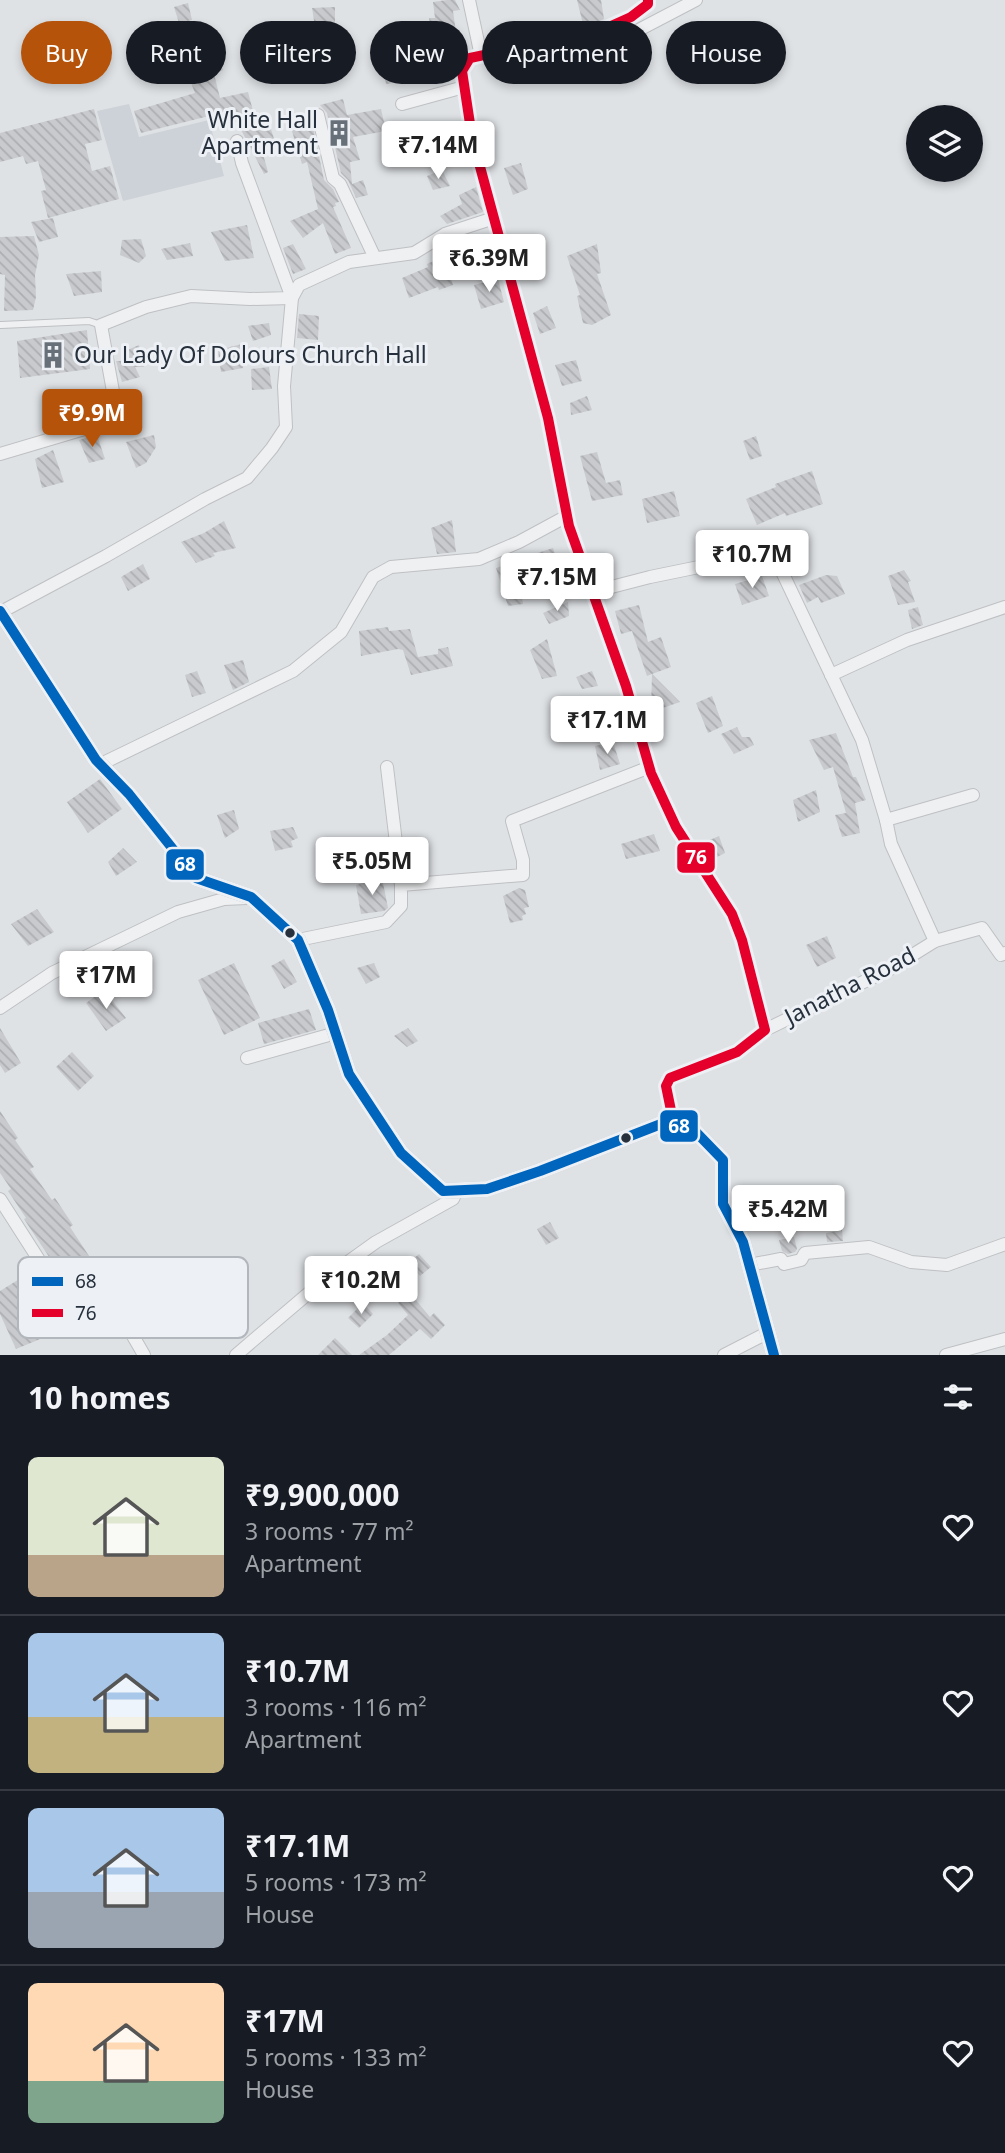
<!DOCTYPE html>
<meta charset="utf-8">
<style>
body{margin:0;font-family:"Noto Sans",sans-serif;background:#242831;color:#f1f3f6;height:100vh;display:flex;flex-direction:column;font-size:26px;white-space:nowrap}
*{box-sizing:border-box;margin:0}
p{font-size:23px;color:#9ea1a6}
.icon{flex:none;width:38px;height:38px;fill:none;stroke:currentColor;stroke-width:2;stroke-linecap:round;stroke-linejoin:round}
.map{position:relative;height:1355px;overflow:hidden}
.details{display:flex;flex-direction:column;background:#171b24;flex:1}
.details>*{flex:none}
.guide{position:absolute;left:21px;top:21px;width:964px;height:63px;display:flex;gap:14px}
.buttons{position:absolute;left:906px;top:105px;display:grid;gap:14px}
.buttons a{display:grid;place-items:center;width:77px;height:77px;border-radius:50%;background:#171b24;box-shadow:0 4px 10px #0003;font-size:35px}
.price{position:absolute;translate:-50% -60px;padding:0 16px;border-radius:7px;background:#fff;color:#222;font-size:23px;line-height:46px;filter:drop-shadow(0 2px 4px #0008)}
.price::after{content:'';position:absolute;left:50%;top:42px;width:21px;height:16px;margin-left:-10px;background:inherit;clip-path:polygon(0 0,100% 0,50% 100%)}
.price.current{background:#b45309;color:#fff}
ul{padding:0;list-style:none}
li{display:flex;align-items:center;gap:21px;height:175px;padding:0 28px}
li+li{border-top:2px solid #363941}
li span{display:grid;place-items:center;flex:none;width:196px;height:140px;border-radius:10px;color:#555}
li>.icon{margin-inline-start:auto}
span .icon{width:84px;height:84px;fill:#fffc;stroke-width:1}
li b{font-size:30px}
h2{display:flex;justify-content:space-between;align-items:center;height:84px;padding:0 28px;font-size:30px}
.chip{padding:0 24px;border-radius:32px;background:#171b24;box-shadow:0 4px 10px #0003;font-size:24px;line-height:63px}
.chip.current{background:#b45309;color:#fff}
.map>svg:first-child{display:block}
</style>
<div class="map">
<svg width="1005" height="1355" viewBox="0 0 1005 1355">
<defs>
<pattern id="building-back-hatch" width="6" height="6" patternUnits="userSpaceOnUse" patternTransform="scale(1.75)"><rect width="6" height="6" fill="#c8cacd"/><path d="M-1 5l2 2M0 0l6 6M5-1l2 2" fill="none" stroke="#acaeb1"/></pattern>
</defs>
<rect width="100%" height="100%" fill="#dfe2e5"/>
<!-- built -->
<polygon fill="#cdd2d8" points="129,104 139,137 209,120 224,176 123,201 97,111"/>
<!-- building -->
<g fill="url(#building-back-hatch)">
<polygon points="447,0 455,0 460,10 453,11 456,32 452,34 452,68 437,74 430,55 435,53 429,18 435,18 433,2"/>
<polygon points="577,0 601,0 604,19 584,28"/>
<polygon points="188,3 192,20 179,23 174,7"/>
<polygon points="335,7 335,30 316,33 312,8"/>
<polygon points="298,47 304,72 292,73 284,51"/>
<polygon points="217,56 223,70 214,74 220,98 248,92 257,126 269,123 276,145 261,147 268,172 264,174 237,122 235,122 229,111 141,133 134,111 195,93 186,70"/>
<polygon points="410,65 408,81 386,84 383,68"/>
<polygon points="343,99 347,115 381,109 386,131 353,137 360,160 350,162 352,184 363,180 368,195 356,198 348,180 341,173 327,113 320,105"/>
<polygon points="94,109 102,140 85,144 92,171 110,166 119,199 48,218 41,191 46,190 38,161 26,164 23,156 0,162 0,133"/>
<polygon points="310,113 324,180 333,189 339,202 335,203 336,206 333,207 351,248 335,254 323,223 303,238 290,221 318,209 307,162 302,164 288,118"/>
<polygon points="446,132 454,157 435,164 425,137"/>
<polygon points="521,163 528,189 513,195 504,168"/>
<polygon points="442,170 450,186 433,190 427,176"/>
<polygon points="476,187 483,212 447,224 440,216 462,204 459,195"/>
<polygon points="53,218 58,237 39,242 31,222"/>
<polygon points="247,225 254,258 225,261 211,232"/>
<polygon points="34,236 39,255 35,275 36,297 33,310 4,311 5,275 0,274 0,237"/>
<polygon points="141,239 146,256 139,263 120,255 122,240"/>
<polygon points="190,243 193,256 167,260 161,249"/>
<polygon points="293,244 306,269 293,274 283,248"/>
<polygon points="597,244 601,273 597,274 611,315 592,325 583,323 577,296 580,295 567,256"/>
<polygon points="444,256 453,285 439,290 438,287 409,298 402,278 428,267 427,264"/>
<polygon points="101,271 102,292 74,296 66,274"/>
<polygon points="498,279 504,302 481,309 474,285"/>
<polygon points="547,306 556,328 540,334 533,313"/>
<polygon points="299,314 319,316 318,340 297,338"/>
<polygon points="269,323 271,335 253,341 248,326"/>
<polygon points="87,330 90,369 20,378 17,341"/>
<polygon points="242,344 243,368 221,372 218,350"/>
<polygon points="139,345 144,367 135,367 140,377 122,382 116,361 127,361 125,351"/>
<polygon points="576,360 582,381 562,386 555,365"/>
<polygon points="269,367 272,389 252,390 251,369"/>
<polygon points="587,396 592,410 571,415 570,403"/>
<polygon points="97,435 105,459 89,463 79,440"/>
<polygon points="154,435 156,447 146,463 136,468 126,442"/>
<polygon points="756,436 762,456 750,460 743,441"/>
<polygon points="53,450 64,482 42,488 35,459"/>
<polygon points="597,452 606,483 620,480 623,495 592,501 580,456"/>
<polygon points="812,471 823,504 786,516 785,513 757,525 746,499 776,487 775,484"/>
<polygon points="674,491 680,516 647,523 642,499"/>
<polygon points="452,520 456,552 437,554 431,528"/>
<polygon points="224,521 236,548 213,553 215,556 196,563 181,542 204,533"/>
<polygon points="553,548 558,563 536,571 528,556"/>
<polygon points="516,562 523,604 508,606 496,568"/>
<polygon points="143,564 150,579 128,591 121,577"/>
<polygon points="904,570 911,581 908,582 915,602 898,605 888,576"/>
<polygon points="826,575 837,576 845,594 821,603 818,597 807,603 799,585"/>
<polygon points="762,576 769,596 742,605 735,584"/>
<polygon points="568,602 569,616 549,624 543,613"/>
<polygon points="639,605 648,642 661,637 671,667 652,674 680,702 651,712 652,674 647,676 632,631 621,634 615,611"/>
<polygon points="918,607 923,625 912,629 908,610"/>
<polygon points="388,627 389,631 410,629 418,657 438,654 438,649 448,647 453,666 411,675 403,650 398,649 361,656 359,631"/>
<polygon points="547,639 557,676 542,679 530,650"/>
<polygon points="243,660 249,682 233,690 224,665"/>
<polygon points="197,671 206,693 192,697 185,675"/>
<polygon points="592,671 598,686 582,689 576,677"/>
<polygon points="712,696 723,726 708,733 696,703"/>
<polygon points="737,727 742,737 750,737 754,745 734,754 721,734"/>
<polygon points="836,733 853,777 856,777 866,800 855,803 860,833 842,837 835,815 846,813 833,767 824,770 809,740"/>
<polygon points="613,742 620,764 600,770 595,746"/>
<polygon points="100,779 122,809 88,833 67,802"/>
<polygon points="816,790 820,812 798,822 793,800"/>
<polygon points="234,810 239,829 225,838 217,815"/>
<polygon points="293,827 298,838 291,841 293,847 275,851 270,831"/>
<polygon points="654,834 660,851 626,859 621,844"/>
<polygon points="719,836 725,853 709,861 703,843"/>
<polygon points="123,848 137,862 116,876 108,862"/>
<polygon points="382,878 388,908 384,911 361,914 356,885"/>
<polygon points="519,888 525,890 529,907 524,908 526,914 522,916 523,920 510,923 503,896"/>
<polygon points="37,909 54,932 28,946 11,924"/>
<polygon points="827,936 836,958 817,967 806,945"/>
<polygon points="284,959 297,982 284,989 271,966"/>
<polygon points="234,963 260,1018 224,1035 198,980"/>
<polygon points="374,963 380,977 366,984 357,968"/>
<polygon points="104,990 126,1018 106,1031 86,1003"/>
<polygon points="309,1009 316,1030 264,1044 258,1023"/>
<polygon points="0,1028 21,1063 5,1073 0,1065"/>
<polygon points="408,1028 418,1041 407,1047 394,1036"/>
<polygon points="72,1052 94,1076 78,1091 56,1067"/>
<polygon points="0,1111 18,1138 15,1140 34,1167 30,1169 52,1200 55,1198 73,1225 70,1227 91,1259 63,1278 24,1219 26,1218 8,1191 11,1189 0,1173"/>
<polygon points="550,1222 559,1238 546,1245 537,1229"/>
<polygon points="842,1230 843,1241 827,1242 826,1233"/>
<polygon points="794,1237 797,1249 795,1252 788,1254 782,1251 779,1240"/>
<polygon points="419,1254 431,1267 420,1276 408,1263"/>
<polygon points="21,1278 50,1335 16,1349 0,1314 0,1291"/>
<polygon points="410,1293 430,1317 434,1313 445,1325 431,1339 420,1329 389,1355 359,1355 387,1335 408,1315 398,1303"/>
<polygon points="363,1303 373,1314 359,1328 348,1318"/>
<polygon points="335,1338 352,1355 318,1355"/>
</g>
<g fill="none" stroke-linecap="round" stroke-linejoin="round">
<defs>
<polyline id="service" points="1,325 89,321 101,325"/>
<g id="minor">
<polyline points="469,0 481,56"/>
<polyline points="648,0 648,4 631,17 571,44 517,48 470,58 462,71 472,137 548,418 569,526 626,686 651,773 676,827 732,914 742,940 765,1030 737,1052 670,1078 666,1086 674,1125"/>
<polyline points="626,20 631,34 696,0"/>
<polyline points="402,104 464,87"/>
<polyline points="318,115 333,178 340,184 375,258"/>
<polyline points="0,454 118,419 101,325 146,307 191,296 250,299 292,298 242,163 237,141"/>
<polyline points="592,592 650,577 728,561 775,557 862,740 886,820 891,844 935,941"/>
<polyline points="1,612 106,556 205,499 247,478 272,448 286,427 284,386 292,298 299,285 349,262 414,253 445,234 494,218"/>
<polyline points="831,675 907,640 1005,607"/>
<polyline points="101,764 293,671 341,632 373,577 391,567 479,559 519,542 567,516"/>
<polyline points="387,767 401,885"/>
<polyline points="886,820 973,795"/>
<polyline points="298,940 386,922 401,906 401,885 523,875 523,860 512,821 650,767"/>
<polyline points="0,1008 52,973 178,912 224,899 247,898"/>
<polyline points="765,1030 890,969 935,941 982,928 1001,955 1005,953"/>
<polyline points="247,1058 336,1033"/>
<polyline points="0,1199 64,1299 99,1277 144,1355"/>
<polyline points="749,1265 781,1259 784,1264 801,1260 805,1253 869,1247 911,1262 947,1265 1005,1244"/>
<polyline points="236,1355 330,1275 376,1242 453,1199 457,1190"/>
<polyline points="724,1355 767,1333"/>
<polyline points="946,1355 1005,1339"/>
</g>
</defs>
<!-- service casing -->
<use href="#service" stroke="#bec0c3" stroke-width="8"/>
<!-- minor casing -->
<use href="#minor" stroke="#bec0c3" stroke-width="14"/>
<!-- service -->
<use href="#service" stroke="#eff0f1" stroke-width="6"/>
<!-- minor -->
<use href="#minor" stroke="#eff0f1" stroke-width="12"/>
<!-- secondary -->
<polyline stroke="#bdc1c4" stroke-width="16" points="0,611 96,760 129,794 196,878 251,897 298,940 328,1010 349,1074 401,1153 443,1191 487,1189 540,1171 661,1124 691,1127 723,1160 723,1204 743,1242 774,1355"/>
<defs>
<polyline id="bus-1" points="0,611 96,760 129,794 196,878 251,897 298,940 328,1010 349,1074 401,1153 443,1191 487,1189 540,1171 661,1124 691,1127 723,1160 723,1204 743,1242 774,1355"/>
<polyline id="bus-2" points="648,0 648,4 631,17 571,44 517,48 470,58 462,71 472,137 548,418 569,526 626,686 651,773 676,827 732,914 742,940 765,1030 737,1052 670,1078 666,1086 674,1125"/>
</defs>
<!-- bus-1 casing -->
<use href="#bus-1" stroke="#edf1f5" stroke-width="16"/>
<!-- bus-2 casing -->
<use href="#bus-2" stroke="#edf1f5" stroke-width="16"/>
<!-- bus-1 -->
<use href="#bus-1" stroke="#0065bd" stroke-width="10"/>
<!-- bus-2 -->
<use href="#bus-2" stroke="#e4002b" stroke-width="10"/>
</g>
<!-- icons -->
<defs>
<symbol id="building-bare" viewBox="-9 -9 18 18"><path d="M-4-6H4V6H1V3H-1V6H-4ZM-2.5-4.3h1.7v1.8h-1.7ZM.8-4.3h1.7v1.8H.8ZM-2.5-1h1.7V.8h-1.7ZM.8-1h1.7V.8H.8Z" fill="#676f78" stroke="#edf1f5" stroke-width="2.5" paint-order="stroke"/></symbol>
</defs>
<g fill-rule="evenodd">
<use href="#building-bare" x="320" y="114" width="38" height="38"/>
<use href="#building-bare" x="34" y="336" width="38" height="38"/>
</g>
<!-- markers -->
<g fill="#27313d" stroke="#edf1f5" stroke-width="2.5">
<circle cx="290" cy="933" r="6"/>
<circle cx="626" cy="1138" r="6"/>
</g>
<g text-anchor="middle" stroke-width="6" stroke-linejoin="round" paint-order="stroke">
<!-- poi labels -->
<g font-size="23" fill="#27313d" stroke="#edf1f5" text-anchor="end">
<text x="318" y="128">White Hall<tspan x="318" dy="26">Apartment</tspan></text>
<text x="74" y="363" text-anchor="start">Our Lady Of Dolours Church Hall</text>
</g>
<!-- street labels -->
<g font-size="23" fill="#27313d" stroke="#edf1f5">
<text transform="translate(850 986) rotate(-27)" y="8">Janatha Road</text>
</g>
</g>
<!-- legend -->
<rect x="18" y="1257" width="230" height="81" rx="10" fill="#edf1f5" stroke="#b2b7be" stroke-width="2"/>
<rect x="32" y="1277" width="31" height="9" fill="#0065bd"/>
<rect x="32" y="1309" width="31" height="8" fill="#e4002b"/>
<g font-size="19" fill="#27313d">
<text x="75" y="1288">68</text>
<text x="75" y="1320">76</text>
</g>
<g stroke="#edf1f5" stroke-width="2.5">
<rect x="676" y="841" width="40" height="33" rx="7" fill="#e4002b"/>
<rect x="165" y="848" width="40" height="33" rx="7" fill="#0065bd"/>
<rect x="659" y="1109" width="40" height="34" rx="7" fill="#0065bd"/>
</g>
<g font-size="19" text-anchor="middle" font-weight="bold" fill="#fff">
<text x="696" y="864">76</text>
<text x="185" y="871">68</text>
<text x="679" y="1133">68</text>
</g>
</svg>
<div class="buttons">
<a><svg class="icon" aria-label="layers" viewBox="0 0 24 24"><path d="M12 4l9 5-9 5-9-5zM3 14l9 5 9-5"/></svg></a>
</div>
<b class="price" style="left:438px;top:181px">₹7.14M</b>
<b class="price" style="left:489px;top:294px">₹6.39M</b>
<b class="price current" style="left:92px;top:449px">₹9.9M</b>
<b class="price" style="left:752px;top:590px">₹10.7M</b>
<b class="price" style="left:557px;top:613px">₹7.15M</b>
<b class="price" style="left:607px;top:756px">₹17.1M</b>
<b class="price" style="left:372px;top:897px">₹5.05M</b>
<b class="price" style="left:106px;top:1011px">₹17M</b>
<b class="price" style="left:788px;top:1245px">₹5.42M</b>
<b class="price" style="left:361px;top:1316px">₹10.2M</b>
<div class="guide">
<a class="chip current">Buy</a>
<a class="chip">Rent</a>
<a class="chip">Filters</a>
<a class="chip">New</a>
<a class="chip">Apartment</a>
<a class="chip">House</a>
</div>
</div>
<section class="details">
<h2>10 homes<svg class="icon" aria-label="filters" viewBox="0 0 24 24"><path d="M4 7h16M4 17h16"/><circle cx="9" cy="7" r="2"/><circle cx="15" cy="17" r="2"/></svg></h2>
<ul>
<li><span style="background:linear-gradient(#dfe7d0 70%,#b9a48a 0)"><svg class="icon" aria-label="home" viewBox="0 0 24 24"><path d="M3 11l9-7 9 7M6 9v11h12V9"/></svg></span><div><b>₹9,900,000</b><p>3 rooms · 77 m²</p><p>Apartment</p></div><svg class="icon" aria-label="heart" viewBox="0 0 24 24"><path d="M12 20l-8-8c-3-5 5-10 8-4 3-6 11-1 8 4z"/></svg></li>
<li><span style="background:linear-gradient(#a9c7e8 60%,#c2b280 0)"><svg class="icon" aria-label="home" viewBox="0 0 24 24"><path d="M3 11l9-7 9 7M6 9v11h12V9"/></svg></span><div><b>₹10.7M</b><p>3 rooms · 116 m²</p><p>Apartment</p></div><svg class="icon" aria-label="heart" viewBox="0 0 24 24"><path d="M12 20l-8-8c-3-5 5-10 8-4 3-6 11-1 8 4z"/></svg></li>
<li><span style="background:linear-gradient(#a9c7e8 60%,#9aa5b1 0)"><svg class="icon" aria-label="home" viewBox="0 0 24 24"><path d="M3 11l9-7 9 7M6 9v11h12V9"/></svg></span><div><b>₹17.1M</b><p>5 rooms · 173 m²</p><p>House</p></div><svg class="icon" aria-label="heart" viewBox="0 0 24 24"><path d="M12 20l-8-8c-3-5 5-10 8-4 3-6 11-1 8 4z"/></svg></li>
<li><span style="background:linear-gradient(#ffd9b3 70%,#7fa58c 0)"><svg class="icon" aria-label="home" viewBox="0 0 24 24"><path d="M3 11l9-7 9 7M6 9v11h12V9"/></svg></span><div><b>₹17M</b><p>5 rooms · 133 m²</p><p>House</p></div><svg class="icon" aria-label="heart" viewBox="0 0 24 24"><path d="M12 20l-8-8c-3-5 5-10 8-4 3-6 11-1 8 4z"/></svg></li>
</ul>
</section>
